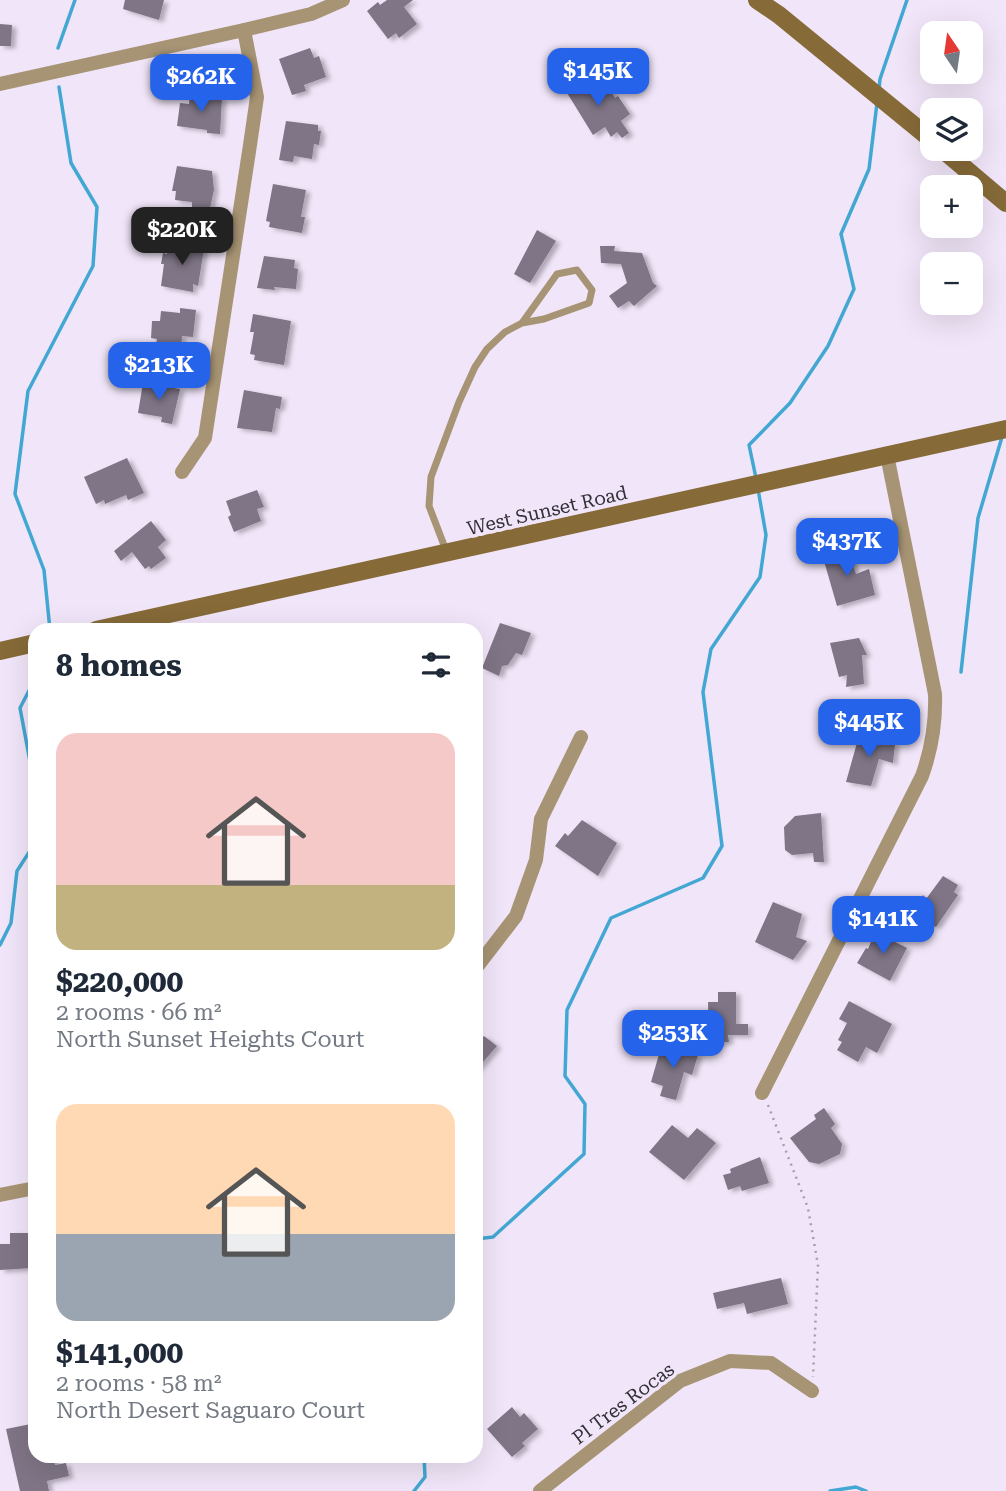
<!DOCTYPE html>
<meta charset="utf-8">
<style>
body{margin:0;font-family:"Roboto Serif",serif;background:#f6f6f7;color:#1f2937;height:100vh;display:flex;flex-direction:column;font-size:26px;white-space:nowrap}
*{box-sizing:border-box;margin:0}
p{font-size:23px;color:#747a83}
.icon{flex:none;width:38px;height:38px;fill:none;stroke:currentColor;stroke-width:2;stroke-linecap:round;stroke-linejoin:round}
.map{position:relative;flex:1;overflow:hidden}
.panel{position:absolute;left:28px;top:623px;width:455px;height:840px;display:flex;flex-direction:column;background:#fff;border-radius:21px;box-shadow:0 7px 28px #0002}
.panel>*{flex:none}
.needle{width:46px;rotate:347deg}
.controls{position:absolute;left:920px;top:21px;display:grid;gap:14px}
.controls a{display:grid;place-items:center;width:63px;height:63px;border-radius:14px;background:#fff;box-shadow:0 7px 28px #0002;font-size:35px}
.price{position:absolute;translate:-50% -60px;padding:0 16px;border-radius:14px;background:#2563eb;color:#fff;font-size:23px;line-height:46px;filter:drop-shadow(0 2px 4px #0008)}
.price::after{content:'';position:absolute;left:50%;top:42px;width:21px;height:16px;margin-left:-10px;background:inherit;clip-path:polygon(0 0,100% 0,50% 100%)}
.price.selected{background:#222;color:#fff}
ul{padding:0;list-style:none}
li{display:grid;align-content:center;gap:14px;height:371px;padding:0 28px}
li span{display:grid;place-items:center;height:217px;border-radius:21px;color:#555}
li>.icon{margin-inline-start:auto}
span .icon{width:126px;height:126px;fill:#fffc;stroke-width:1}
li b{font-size:30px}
h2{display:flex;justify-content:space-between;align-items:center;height:84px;padding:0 28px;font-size:30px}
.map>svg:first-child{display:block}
</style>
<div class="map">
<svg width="1006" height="1491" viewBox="0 0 1006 1491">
<defs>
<filter id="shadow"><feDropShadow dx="4.5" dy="2.5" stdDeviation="2" flood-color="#0004"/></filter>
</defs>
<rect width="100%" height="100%" fill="#f1e6f9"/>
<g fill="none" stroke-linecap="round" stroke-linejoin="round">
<!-- stream -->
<g stroke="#42a7d3" stroke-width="3.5">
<polyline points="58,48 75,0"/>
<polyline points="879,89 880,79 907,0"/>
<polyline points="756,478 749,445 790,403 828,346 854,289 841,234 869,169 877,103"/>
<polyline points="50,630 44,570 15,494 28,391 93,266 97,207 71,163 59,87"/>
<polyline points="961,672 978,518 1002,437"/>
<polyline points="35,679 20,708 35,788"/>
<polyline points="0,945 11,923 17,871 35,843"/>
<polyline points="476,1239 493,1237 584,1154 585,1104 565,1076 567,1010 611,918 703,878 722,846 703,692 711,649 760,577 766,535 758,489"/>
<polyline points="414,1491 425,1477 424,1456"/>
<polyline points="830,1491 856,1487 866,1491"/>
</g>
</g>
<!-- building -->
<g fill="#7f7586" filter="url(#shadow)">
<polygon points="125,0 164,0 159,20 123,9"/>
<polygon points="387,0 413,0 404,7 417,24 399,38 396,33 388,39 367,11 378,2 380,5"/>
<polygon points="0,24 12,25 11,46 0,46"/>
<polygon points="310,48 314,58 319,56 326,77 304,85 306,91 292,95 279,59"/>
<polygon points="572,76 583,92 591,86 609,89 615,98 618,96 630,114 621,121 629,133 622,138 617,132 611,137 605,127 593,135 561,83"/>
<polygon points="190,94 222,98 220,134 207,133 207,130 177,126 180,103 189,104"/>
<polygon points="286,121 318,125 318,131 321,131 319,145 314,144 312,159 294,156 293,162 279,160"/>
<polygon points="177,166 212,171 214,190 210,208 192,208 192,202 175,200 176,191 172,191"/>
<polygon points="273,184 306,190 301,217 305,217 302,233 269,227 270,222 266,221"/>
<polygon points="537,230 556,241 530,283 514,274"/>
<polygon points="168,244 204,249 198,286 193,284 193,292 161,286 164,264 161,264 163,253 167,254"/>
<polygon points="600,246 615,246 614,251 642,253 653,283 657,286 634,306 629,301 618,308 609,296 627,283 621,264 601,263"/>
<polygon points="264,256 295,260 294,268 298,269 296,289 274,287 275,290 257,288"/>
<polygon points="180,308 196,310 193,337 182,336 181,347 156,345 157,339 151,338 152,321 160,321 161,311 180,313"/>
<polygon points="253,314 291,321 284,365 254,360 255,355 250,354 254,332 250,332"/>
<polygon points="143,383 180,389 172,424 161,422 162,417 138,413"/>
<polygon points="244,390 282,397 280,409 276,408 272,432 237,428"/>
<polygon points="127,458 144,493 128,500 126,495 105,504 104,500 96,504 84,477"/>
<polygon points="257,490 264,507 257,509 261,521 234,532 228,517 231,515 226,501"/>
<polygon points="151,521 166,540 158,547 166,558 151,569 149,566 145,569 132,552 121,561 114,551"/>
<polygon points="846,546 856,574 869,569 875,595 837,606 822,554"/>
<polygon points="500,623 531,633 522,655 516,653 508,665 502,666 499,676 482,668"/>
<polygon points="859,638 867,655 862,655 864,684 846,687 847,675 839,677 830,643"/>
<polygon points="860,732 895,744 893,763 879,759 871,786 846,782"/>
<polygon points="821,813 824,862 814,862 813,853 792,855 785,850 784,827 795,816"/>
<polygon points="582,820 617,843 598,876 555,846 565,833 568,836"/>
<polygon points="943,876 958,885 954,892 958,895 936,927 913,914 923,895 926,899"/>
<polygon points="773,902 802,914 796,937 807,941 793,960 755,942"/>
<polygon points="875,932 907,948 890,981 857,963 866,948 868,949"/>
<polygon points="718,992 736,992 736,1024 748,1024 748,1035 728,1035 729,1042 709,1042 708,1002 718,1002"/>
<polygon points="849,1001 892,1024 877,1053 866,1047 858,1062 837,1050 842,1042 838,1040 847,1023 839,1019"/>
<polygon points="484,1036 497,1046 476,1070 476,1043"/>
<polygon points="662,1044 698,1055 692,1075 684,1072 676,1100 660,1096 663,1086 651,1082"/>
<polygon points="824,1108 835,1124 831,1128 842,1144 840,1154 819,1164 809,1162 790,1138 816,1119 814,1115"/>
<polygon points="672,1125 688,1138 697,1128 716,1143 684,1180 649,1152"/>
<polygon points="760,1157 769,1183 742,1191 740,1186 728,1190 723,1175 731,1173 730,1169"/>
<polygon points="10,1233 30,1233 32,1268 0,1270 0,1244 10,1244"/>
<polygon points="781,1278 788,1304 747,1314 744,1303 717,1309 713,1293"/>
<polygon points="512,1407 520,1417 524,1413 538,1429 522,1443 525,1446 512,1457 487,1429"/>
<polygon points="31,1424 32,1430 35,1429 35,1456 53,1456 55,1465 66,1463 69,1476 47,1481 49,1491 20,1491 6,1429"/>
</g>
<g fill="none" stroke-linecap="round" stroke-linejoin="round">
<!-- path -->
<polyline stroke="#a69eac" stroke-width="2.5" stroke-dasharray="2 5" stroke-linecap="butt" points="768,1105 808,1208 818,1265 813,1377"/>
<!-- lane -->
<polyline stroke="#a79474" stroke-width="7" points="447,553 429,506 431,477 459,402 475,367 487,349 505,332 522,323 544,319 589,303 592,290 577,270 557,274 522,323"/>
<!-- street -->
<g stroke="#a79474" stroke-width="14">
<polyline points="0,84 244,30 311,14 343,0"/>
<polyline points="182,472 205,438 250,145 257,97 244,30"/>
<polyline points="476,968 516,916 536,860 541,819 581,737"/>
<path d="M762 1093 922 776C932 748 936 723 935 694L887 455"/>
<polyline points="0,1195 35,1188"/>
<polyline points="540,1491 680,1381 730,1361 771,1363 812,1391"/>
</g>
<!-- secondary -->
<g stroke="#866a38" stroke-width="18">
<polyline points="757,0 779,15 933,141"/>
<polyline points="942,149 1006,203"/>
<polyline points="96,630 1006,429"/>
<polyline points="0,651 35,643"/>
</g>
</g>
<g text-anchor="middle" stroke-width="7" stroke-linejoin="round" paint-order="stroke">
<!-- street labels -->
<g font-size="19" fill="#332f36" stroke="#f1e6f9">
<text transform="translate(547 510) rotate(-13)" y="7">West Sunset Road</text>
<text transform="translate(623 1403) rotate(-37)" y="7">Pl Tres Rocas</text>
</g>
</g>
</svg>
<div class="controls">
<a><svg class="needle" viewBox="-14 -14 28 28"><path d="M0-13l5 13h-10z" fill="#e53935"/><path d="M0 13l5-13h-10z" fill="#747a83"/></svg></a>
<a><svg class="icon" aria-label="layers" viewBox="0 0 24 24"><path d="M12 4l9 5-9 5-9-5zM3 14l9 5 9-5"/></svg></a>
<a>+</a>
<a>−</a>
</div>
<b class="price" style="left:598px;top:108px">$145K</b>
<b class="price" style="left:201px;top:114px">$262K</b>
<b class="price selected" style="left:182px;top:267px">$220K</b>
<b class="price" style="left:159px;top:402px">$213K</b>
<b class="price" style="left:847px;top:578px">$437K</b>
<b class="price" style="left:869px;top:759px">$445K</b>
<b class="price" style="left:883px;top:956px">$141K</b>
<b class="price" style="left:673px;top:1070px">$253K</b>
<section class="panel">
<h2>8 homes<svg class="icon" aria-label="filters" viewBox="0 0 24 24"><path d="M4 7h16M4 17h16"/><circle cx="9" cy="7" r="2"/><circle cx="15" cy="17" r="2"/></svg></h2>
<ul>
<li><span style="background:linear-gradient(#f6c9c9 70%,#c2b280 0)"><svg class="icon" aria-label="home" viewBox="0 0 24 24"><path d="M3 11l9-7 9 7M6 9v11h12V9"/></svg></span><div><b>$220,000</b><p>2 rooms · 66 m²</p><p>North Sunset Heights Court</p></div></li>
<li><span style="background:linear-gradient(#ffd9b3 60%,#9aa5b1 0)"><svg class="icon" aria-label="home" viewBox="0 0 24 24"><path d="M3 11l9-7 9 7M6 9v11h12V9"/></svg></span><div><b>$141,000</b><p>2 rooms · 58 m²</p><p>North Desert Saguaro Court</p></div></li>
</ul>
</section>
</div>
